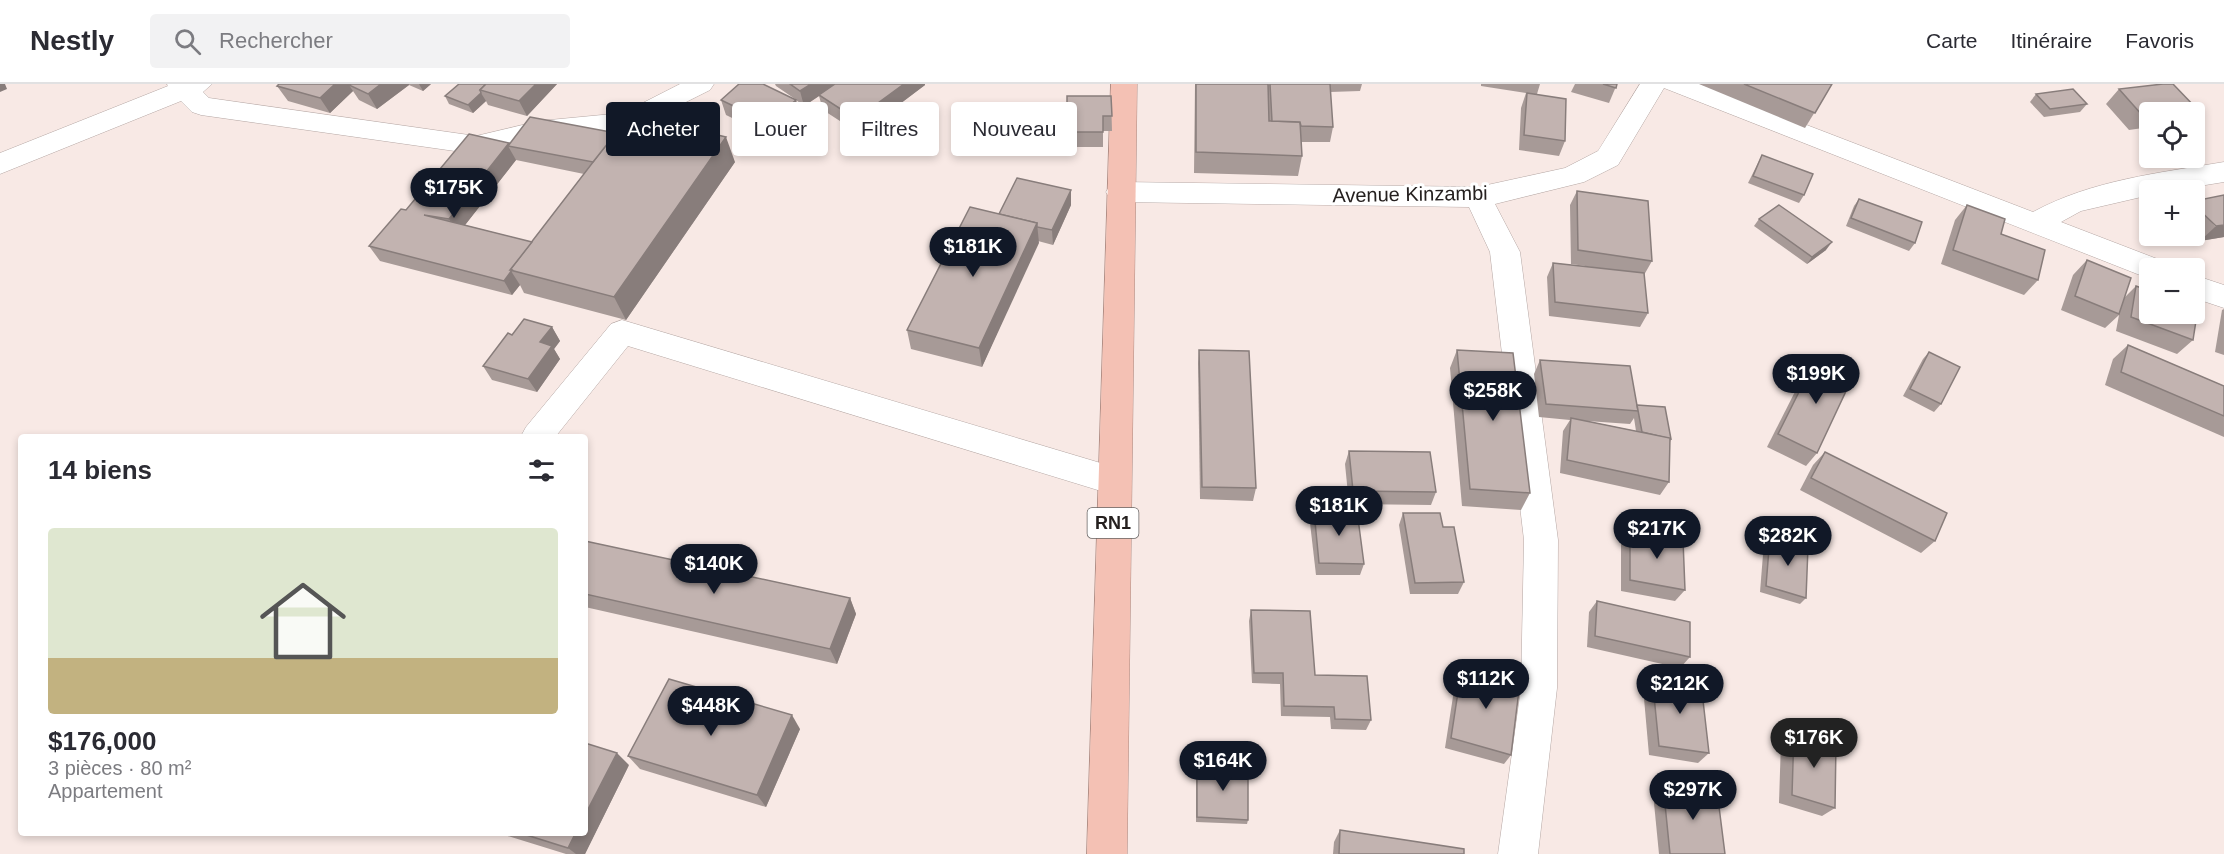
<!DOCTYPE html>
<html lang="fr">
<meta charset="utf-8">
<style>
body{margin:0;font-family:Arial,sans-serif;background:#f2f2f3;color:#2b2b33;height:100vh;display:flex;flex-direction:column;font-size:22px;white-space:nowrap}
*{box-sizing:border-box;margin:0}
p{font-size:20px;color:#7c7c81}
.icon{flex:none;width:33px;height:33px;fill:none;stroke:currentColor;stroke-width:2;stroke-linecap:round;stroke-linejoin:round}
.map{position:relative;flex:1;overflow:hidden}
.side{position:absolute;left:18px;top:350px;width:570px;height:402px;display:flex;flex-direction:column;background:#fff;border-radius:6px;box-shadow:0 3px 9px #0003}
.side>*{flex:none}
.guide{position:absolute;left:606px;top:18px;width:570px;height:54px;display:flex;gap:12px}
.fabs{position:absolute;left:2139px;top:18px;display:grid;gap:12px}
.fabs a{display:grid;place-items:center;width:66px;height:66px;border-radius:6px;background:#fff;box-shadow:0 3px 9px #0003;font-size:30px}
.price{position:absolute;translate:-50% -51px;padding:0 14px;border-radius:21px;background:#111827;color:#fff;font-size:20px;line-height:39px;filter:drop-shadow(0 2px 3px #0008)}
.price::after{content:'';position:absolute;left:50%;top:36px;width:18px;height:14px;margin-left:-9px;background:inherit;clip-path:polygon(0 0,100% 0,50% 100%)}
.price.current{background:#222;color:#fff}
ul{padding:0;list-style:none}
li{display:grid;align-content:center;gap:12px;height:318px;padding:0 30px}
li span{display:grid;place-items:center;height:186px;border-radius:6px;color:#555}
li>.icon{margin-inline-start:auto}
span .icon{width:108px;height:108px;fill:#fffc;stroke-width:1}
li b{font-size:26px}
h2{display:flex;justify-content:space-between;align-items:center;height:72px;padding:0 30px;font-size:26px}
.chip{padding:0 21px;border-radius:6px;background:#fff;box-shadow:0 3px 9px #0003;font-size:21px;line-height:54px}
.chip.current{background:#111827;color:#fff}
header{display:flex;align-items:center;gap:36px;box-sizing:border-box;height:84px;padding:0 30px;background:#fff;border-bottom:2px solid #e1e1e2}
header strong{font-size:28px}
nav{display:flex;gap:33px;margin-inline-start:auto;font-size:21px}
.search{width:420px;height:54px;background:#f2f2f3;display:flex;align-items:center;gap:15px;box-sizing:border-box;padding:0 21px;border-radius:6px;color:#7c7c81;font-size:22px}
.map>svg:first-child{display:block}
</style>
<header>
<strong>Nestly</strong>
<div class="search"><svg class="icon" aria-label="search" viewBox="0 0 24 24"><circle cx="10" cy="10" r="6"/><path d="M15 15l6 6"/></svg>Rechercher</div>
<nav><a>Carte</a><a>Itinéraire</a><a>Favoris</a></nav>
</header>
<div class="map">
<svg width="2224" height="770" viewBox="0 0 2224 770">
<rect width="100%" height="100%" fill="#f8e9e5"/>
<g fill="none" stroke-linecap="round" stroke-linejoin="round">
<defs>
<g id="minor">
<polygon points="167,0 212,0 203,8 209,14 476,52 539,37 623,29 680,0 714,0 710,6 628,47 539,55 476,70 201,31 192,28 181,17 0,90 0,69 168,2"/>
<path d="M1640 0H1700L2033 128C2092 96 2159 89 2224 78V98L2175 106H2150V111L2081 127 2061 138 2160 176 2164 184H2150V195L1664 4 1618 81 1584 98 1495 120 1520 168 1558 456 1557 604 1538 770H1498L1521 604 1524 456 1490 168 1469 123 1120 118 1110 115 1106 108 1110 101 1120 98 1478 103 1565 84 1598 67Z"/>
<polygon points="2194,191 2224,201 2224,224 2194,214"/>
<polygon points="622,236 1114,383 1126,387 1131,397 1126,407 1114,411 628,262 556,352 521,352 526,343 611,240"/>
</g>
<polygon id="highway" points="1111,0 1137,0 1127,770 1087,770"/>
</defs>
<!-- minor casing -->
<use href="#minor" stroke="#b5a7a4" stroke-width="1"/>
<!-- highway casing -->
<use href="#highway" stroke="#ac8980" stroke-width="1"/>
<!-- minor -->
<use href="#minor" fill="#fff" fill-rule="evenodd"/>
<!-- highway -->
<use href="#highway" fill="#f4c1b4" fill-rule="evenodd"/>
</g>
<!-- wall -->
<g fill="#a79a97" fill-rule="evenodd">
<polygon points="279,0 431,0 423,7 409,1 377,25 359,16 353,7 330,29 288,17 277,2"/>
<polygon points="459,0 557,0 527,32 488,21 486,17 473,29 449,20 445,12"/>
<polygon points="775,0 925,0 925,1 860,50 823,26 819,12 804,22 796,16 800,31 773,54 726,31 721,16 795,15 776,2"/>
<polygon points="1195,0 1362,0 1360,7 1330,8 1333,43 1330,58 1301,58 1302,72 1298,92 1194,89"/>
<polygon points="1481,0 1540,0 1537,10 1565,57 1559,72 1519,66 1521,24 1526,9 1481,2"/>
<polygon points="1575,0 1617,0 1609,19 1571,8"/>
<polygon points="1699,0 1832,0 1805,44"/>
<polygon points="2119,5 2196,24 2192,28 2150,28 2150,43 2129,46 2106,20"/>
<polygon points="2036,10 2087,20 2080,28 2044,33 2030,18"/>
<polygon points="1111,12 1112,47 1103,47 1103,63 1067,63 1067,48"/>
<path d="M509 59 735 78 626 236 524 209 520 201 512 211 380 177 369 162 406 126ZM516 76 584 90 532 158 465 141Z"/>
<polygon points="1762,71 1804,111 1799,119 1748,99"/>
<polygon points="1071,106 1071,121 1053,161 1038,157 982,283 911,265 907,246"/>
<polygon points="1577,107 1652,177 1644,191 1648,229 1640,243 1549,232 1547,193 1553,179 1593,183 1571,180 1570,121"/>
<polygon points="1859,115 1915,159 1909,167 1846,142 1854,122"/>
<polygon points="2194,117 2224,153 2200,157 2194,151"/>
<polygon points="1967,121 2038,196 2024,211 1941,180 1955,136"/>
<polygon points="1759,135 1826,166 1807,180 1754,142"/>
<polygon points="2087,176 2125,213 2136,202 2193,256 2177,270 2116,247 2119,231 2105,244 2061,226 2073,191"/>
<polygon points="2224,225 2224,271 2215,268 2222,226"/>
<polygon points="552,243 560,257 554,265 560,275 537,308 492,296 483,282 512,251"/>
<polygon points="2128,261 2224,302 2224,353 2105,301 2113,275"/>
<polygon points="1199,266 1256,404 1253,417 1200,415 1198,279"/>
<polygon points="1457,266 1530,409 1521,426 1462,422 1450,284"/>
<polygon points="1929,268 1941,320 1934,328 1903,312 1923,275"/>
<polygon points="1817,272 1817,369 1806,382 1767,363 1806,286"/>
<path d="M1540 276 1637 321 1671 355 1670 358 1669 398 1660 411 1560 389 1563 347 1570 336 1539 333 1534 290ZM1634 334 1636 347 1587 337 1630 340Z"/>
<polygon points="1349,367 1436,408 1431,421 1349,420 1345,380"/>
<polygon points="1825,368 1935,457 1921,469 1800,406 1813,381"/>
<polygon points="1314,427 1364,480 1360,491 1316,491 1310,439"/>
<polygon points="1403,429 1443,443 1464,498 1458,510 1410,510 1399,441"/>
<polygon points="1630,446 1685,506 1675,517 1621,507 1621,458"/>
<polygon points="1770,452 1806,514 1800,520 1760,508 1764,458"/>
<polygon points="585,457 850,514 856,530 837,580 585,523"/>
<polygon points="1597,517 1690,573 1680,584 1587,563 1589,528"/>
<polygon points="1251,526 1315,591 1371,636 1366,646 1331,645 1330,633 1281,632 1280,600 1252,599 1249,537"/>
<polygon points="1462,582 1511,671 1504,680 1445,664 1456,593"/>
<polygon points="1652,592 1709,669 1698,679 1649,671 1643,603"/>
<polygon points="800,645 766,723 640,685 628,672"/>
<polygon points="1794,647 1835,724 1822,732 1779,719 1781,657"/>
<polygon points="629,681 585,770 566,770 495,748 585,748"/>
<polygon points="1197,681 1248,736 1247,740 1196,738 1196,686"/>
<polygon points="1663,700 1725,770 1659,770 1653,709"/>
<polygon points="1340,746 1464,770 1333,770 1334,758"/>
</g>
<!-- shaded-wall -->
<g fill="#887d7b">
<polygon points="0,0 5,0 7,5 0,8"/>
<polygon points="335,0 360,0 349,1 353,7 330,29 320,14"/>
<polygon points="381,0 409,0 409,1 377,25 368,10"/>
<polygon points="419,0 431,0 423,7"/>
<polygon points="536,0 557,0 527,32 519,17"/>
<polygon points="811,0 837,0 804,22 800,7"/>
<polygon points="904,0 925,0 925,1 860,50 856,35"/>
<polygon points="481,9 486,17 473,29 468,21"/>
<polygon points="796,16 800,31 773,54 769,39"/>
<polygon points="726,53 735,78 626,236 614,213"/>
<polygon points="509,59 508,62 516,76 458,150 449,135"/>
<polygon points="1071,106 1071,121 1053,161 1052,146"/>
<polygon points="1037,139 1039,159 982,283 979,264"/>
<polygon points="2224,141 2224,153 2200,157 2216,142"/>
<polygon points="1832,158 1826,166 1807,180 1812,173"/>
<polygon points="511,187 520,201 512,211 504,197"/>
<polygon points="552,243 560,257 554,265 560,275 537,308 528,295 540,258"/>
<polygon points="850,514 856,530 837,580 830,565"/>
<polygon points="792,631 800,645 766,723 757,711"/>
<polygon points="617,669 629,681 585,770 576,770 568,764 576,748 585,748 585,731"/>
</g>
<!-- building -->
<g fill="#c2b3b0" stroke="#887d7b" stroke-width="1.5">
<polygon points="279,0 335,0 320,14 277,2"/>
<polygon points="351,0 381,0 368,10 349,1"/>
<polygon points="459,0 486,0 480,6 481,9 468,21 445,12"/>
<polygon points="486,0 536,0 519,17 480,6"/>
<polygon points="739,0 763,0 796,16 769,39 721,16"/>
<polygon points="790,0 811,0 800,7"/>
<polygon points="835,0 904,0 856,35 819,11"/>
<polygon points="1196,0 1268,0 1269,37 1300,38 1302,72 1196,68"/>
<polygon points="1270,0 1330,0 1333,43 1301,42 1300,38 1272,37"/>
<polygon points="1603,0 1617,0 1616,4"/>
<polygon points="1744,0 1832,0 1815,29"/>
<polygon points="2163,0 2173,0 2196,24 2163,28 2150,28 2150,30 2142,31 2119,5"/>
<polygon points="2073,5 2087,20 2050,25 2036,10"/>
<polygon points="1527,9 1566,15 1565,57 1524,51"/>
<polygon points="1067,12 1111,12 1112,32 1103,32 1103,48 1067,48"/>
<polygon points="630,30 726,53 614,213 510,186"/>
<polygon points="530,33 616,49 593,78 508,62"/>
<polygon points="469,50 509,59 449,135 424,131 532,158 510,186 512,186 504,197 369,162 401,125 406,126"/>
<polygon points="1762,71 1813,90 1804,111 1753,92"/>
<polygon points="1017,94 1071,106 1052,146 1037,143 1037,139 999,130"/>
<polygon points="1577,107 1648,117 1652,177 1578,166"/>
<polygon points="2224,111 2224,141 2216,142 2194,121 2194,117"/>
<polygon points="1859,115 1922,138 1915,159 1851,134"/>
<polygon points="1779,121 1832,158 1812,173 1759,135"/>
<polygon points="1967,121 2005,135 2001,150 2045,166 2038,196 1953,166"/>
<polygon points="970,123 1037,139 979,264 907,246"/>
<polygon points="2087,176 2131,194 2119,230 2075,212"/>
<polygon points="1553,179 1644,189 1648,229 1555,218"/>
<polygon points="2136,202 2150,207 2150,230 2194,230 2194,223 2198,224 2193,256 2131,233"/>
<polygon points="524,235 552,243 540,258 552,262 528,295 483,282 508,249 512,251"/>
<polygon points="2128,261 2224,302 2224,332 2121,288"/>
<polygon points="1199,266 1249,267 1256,404 1202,403"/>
<polygon points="1457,266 1513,269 1530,409 1470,405"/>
<polygon points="1929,268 1960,283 1941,320 1910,305"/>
<polygon points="1817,272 1854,290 1817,369 1778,350"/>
<polygon points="1540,276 1630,282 1638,327 1546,320"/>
<polygon points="1637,321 1665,323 1671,355 1642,348"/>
<polygon points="1571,334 1670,354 1669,398 1567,376"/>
<polygon points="1349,367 1430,368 1436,408 1353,407"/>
<polygon points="1825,368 1947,429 1935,457 1811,394"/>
<polygon points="1314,427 1357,427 1364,480 1319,479"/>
<polygon points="1403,429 1440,429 1443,443 1454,443 1464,498 1415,499"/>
<polygon points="1630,446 1683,456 1685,506 1630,496"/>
<polygon points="1770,452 1808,463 1806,514 1766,502"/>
<polygon points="585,457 850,514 830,565 585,510"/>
<polygon points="1597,517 1690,538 1690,573 1595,552"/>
<polygon points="1251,526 1310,527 1315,591 1367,592 1371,636 1335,635 1334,623 1284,622 1283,589 1254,589"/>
<polygon points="1462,582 1520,598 1511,671 1451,654"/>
<polygon points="1652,592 1701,599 1709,669 1659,662"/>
<polygon points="669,595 792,631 757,711 628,672"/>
<polygon points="1794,647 1836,659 1835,724 1792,711"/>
<polygon points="585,659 617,669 585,731"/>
<polygon points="1197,681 1248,683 1248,736 1197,733"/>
<polygon points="1663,700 1717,707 1725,770 1670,770"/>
<polygon points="1340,746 1464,765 1464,770 1339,770"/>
<polygon points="517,748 576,748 568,764"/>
</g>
<g text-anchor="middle" stroke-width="6" stroke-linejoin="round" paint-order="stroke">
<!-- shield labels -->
<rect fill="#fff" stroke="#666362" stroke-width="1.5" x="1087.5" y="424" width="51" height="30" rx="4.5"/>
<g font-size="18" font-weight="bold" fill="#25201f">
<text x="1113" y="445">RN1</text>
</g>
<!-- street labels -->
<g font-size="20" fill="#25201f" stroke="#fff">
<text transform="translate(1410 110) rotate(-1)" y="7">Avenue Kinzambi</text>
</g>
</g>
</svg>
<div class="fabs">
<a><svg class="icon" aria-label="locate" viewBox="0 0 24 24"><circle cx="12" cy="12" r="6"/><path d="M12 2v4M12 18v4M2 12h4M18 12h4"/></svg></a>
<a>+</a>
<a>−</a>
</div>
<b class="price" style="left:454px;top:135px">$175K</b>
<b class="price" style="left:973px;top:194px">$181K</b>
<b class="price" style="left:1816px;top:321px">$199K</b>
<b class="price" style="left:1493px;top:338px">$258K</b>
<b class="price" style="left:1339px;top:453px">$181K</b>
<b class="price" style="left:1657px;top:476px">$217K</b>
<b class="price" style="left:1788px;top:483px">$282K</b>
<b class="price" style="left:714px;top:511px">$140K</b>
<b class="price" style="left:1486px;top:626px">$112K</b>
<b class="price" style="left:1680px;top:631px">$212K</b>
<b class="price" style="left:711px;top:653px">$448K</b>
<b class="price current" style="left:1814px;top:685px">$176K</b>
<b class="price" style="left:1223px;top:708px">$164K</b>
<b class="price" style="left:1693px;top:737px">$297K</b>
<div class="guide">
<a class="chip current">Acheter</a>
<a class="chip">Louer</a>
<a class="chip">Filtres</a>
<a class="chip">Nouveau</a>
</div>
<section class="side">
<h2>14 biens<svg class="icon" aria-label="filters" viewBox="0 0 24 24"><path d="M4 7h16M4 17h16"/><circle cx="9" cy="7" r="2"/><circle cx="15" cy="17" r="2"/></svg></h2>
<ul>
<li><span style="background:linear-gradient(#dfe7d0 70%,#c2b280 0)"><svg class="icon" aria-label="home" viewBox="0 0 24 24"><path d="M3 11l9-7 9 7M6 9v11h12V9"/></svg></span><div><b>$176,000</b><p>3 pièces · 80 m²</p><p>Appartement</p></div></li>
</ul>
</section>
</div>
